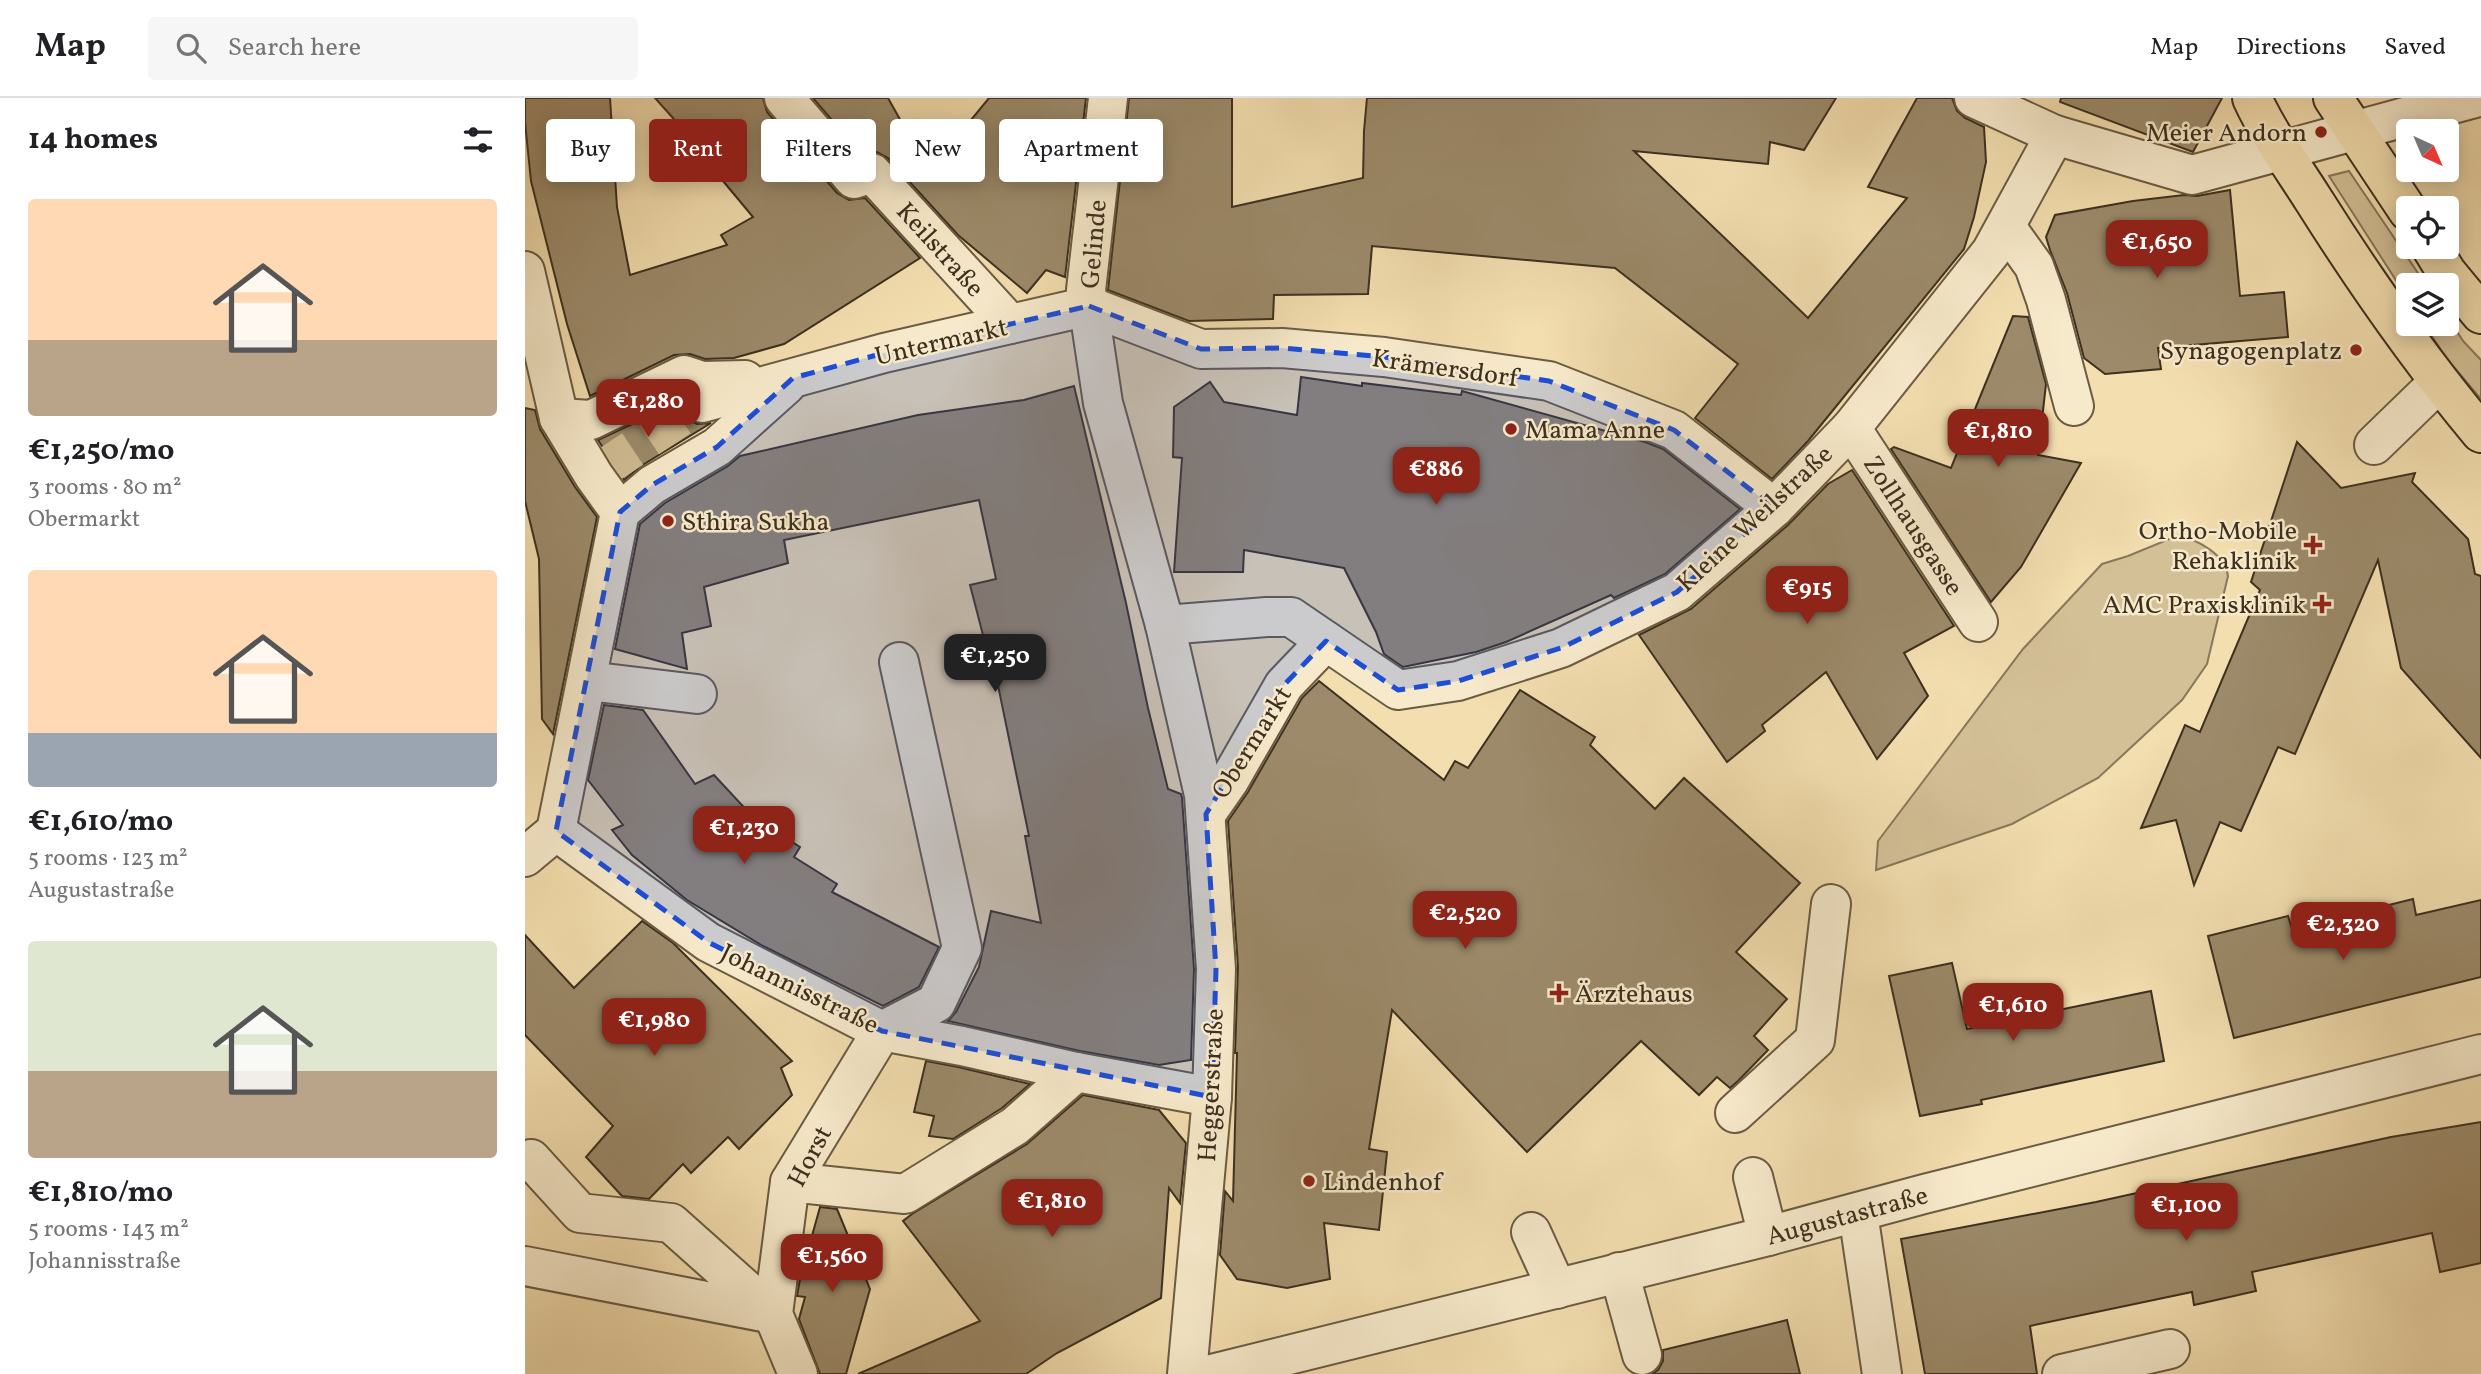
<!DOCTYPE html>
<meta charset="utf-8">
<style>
body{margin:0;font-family:Vollkorn,serif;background:#f6f6f6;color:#202124;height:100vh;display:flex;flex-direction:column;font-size:26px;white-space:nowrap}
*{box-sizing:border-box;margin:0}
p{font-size:23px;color:#757577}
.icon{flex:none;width:38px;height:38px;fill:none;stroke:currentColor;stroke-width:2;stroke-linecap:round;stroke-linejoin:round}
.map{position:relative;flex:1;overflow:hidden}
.panel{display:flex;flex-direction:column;background:#fff;width:525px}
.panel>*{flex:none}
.top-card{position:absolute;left:21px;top:21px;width:665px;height:63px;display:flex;gap:14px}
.needle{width:46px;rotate:136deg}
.buttons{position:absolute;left:1871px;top:21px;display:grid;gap:14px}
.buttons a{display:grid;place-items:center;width:63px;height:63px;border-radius:7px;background:#fff;box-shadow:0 4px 18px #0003;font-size:35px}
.price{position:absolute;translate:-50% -60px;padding:0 16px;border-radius:14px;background:#8f2418;color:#fff;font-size:23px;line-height:46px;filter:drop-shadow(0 2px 4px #0008)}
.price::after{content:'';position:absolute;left:50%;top:42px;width:21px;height:16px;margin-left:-10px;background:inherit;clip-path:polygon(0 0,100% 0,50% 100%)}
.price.current{background:#222;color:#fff}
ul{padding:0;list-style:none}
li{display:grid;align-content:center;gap:14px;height:371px;padding:0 28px}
li span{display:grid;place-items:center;height:217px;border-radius:7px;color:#555}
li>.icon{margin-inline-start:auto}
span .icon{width:126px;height:126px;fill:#fffc;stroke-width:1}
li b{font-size:30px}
h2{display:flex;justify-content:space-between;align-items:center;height:84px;padding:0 28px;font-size:30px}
.chip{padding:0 24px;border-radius:7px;background:#fff;box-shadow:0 4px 18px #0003;font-size:24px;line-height:63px}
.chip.current{background:#8f2418;color:#fff}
header{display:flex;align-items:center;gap:42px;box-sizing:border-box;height:98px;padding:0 35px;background:#fff;border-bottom:2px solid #e0e0e0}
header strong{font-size:33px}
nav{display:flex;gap:38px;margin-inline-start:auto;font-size:24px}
.search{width:490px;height:63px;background:#f6f6f6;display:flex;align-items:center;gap:18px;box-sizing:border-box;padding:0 24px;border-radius:7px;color:#757577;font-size:26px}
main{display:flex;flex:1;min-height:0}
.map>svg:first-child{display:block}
</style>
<header>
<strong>Map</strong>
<div class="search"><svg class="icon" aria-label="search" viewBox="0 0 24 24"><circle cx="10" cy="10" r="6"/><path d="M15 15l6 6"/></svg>Search here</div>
<nav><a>Map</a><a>Directions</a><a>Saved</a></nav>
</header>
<main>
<section class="panel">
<h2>14 homes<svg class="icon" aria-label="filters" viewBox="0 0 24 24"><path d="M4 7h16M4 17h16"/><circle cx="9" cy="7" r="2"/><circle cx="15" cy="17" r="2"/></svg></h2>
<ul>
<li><span style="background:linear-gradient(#ffd9b3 65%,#b9a48a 0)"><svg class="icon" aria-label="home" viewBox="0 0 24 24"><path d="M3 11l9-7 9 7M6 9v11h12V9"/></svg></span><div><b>€1,250/mo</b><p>3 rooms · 80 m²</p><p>Obermarkt</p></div></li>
<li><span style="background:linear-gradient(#ffd9b3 75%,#9aa5b1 0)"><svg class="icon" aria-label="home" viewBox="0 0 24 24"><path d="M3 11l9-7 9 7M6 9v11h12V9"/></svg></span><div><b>€1,610/mo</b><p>5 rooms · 123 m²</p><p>Augustastraße</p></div></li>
<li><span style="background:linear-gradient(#dfe7d0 60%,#b9a48a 0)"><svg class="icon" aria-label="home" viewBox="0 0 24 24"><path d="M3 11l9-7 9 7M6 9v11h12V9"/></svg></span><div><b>€1,810/mo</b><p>5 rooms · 143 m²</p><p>Johannisstraße</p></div></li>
</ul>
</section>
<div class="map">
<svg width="1956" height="1276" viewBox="0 0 1956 1276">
<rect width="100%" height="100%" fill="#f3deaf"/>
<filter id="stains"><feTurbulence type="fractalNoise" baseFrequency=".00286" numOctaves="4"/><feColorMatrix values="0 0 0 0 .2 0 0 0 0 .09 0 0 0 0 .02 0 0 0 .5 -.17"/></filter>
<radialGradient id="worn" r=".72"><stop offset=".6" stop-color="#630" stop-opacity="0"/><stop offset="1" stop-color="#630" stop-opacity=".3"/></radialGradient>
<!-- green -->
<g fill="#d4c097" stroke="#88785b" stroke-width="2">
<polygon points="1824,73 1901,187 1883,187 1883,201 1804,78"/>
<polygon points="1922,218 1938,243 1956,262 1956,301 1922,261 1899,226 1922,226"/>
<path d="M1654 437C1674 443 1700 456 1703 478L1682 566 1657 602 1573 680 1487 726 1351 772 1353 743 1498 551 1577 466 1603 458Z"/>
</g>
<!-- building -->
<g fill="#9c8a6a" stroke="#3d301f" stroke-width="2">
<polygon points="0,0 85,0 92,109 105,177 202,147 196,137 228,119 198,83 200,78 130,0 238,0 242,14 312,95 324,102 340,100 395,160 259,246 209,260 180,261 165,256 149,257 65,298 42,226 6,83 0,24"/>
<polygon points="288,0 363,0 404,73 464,0 561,0 540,179 521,172 502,195 433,137 363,60 352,54 336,56"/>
<polygon points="604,0 707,0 707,109 838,80 839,33 842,0 1311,0 1279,52 1245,44 1243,66 1109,53 1283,220 1382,100 1343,89 1392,0 1427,0 1432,13 1440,20 1459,29 1461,64 1449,119 1439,151 1283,343 1247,381 1170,320 1213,266 1090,170 847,148 843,196 749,197 748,221 664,223 583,192"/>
<polygon points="1536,0 1697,0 1668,54 1535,4"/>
<polygon points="1705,92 1715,198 1759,194 1763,239 1633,250 1636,271 1580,276 1559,260 1542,195 1525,152 1521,139 1530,117 1608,103 1659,97 1672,98"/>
<polygon points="1488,218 1503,219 1521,286 1513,357 1556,365 1496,469 1466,504 1366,351 1369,349 1426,370"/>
<polygon points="776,279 837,288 837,285 936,297 937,293 1120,344 1138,351 1215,411 1140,476 1089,500 1086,497 981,544 951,554 878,569 859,556 851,534 819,470 719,452 718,474 649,474 657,360 648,359 649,309 685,284 699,304 772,317"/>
<polygon points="549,288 601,505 623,610 643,691 656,696 657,700 669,871 666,962 634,967 555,953 423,923 431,914 454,869 466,813 516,825 500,738 504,738 468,563 465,564 445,487 471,481 454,402 259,442 263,465 179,489 186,528 157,535 162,571 90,551 115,426 140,405 203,368 215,358 393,317 499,302"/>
<polygon points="156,303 156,311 162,321 172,326 186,325 116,368 99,382 73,342"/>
<polygon points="0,310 10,312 15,331 50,389 72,419 28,636 17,621 14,461 0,403"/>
<polygon points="1772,344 1816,390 1890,375 1887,384 1943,441 1950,476 1956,478 1956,660 1876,570 1853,462 1770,656 1753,649 1716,733 1695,724 1669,787 1651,722 1616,730 1660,627 1675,634 1735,492 1726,484"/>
<polygon points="1327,372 1429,528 1379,555 1403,598 1352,661 1301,574 1237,627 1240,633 1202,664 1114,537 1166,511 1263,427 1303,386"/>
<polygon points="794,583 919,682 930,663 943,670 995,592 1070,639 1065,647 1130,711 1159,680 1275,785 1211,854 1262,901 1229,938 1243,952 1213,983 1205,990 1192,979 1174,997 1116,943 1002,1054 867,912 844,1051 862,1054 854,1132 799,1125 805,1181 762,1190 712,1181 695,1157 700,1093 708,1103 712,955 710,955 713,869 703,723 723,694 777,600"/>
<polygon points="79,607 118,612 170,686 189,677 227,718 275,749 269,759 312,786 307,794 414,849 394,889 358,908 238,848 162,802 107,757 87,732 98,727 63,682"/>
<polygon points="1888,801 1891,817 1956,802 1956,879 1709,940 1683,838 1763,818 1767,831"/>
<polygon points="117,823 148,845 267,963 256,970 267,997 214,1051 203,1039 166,1075 158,1066 124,1101 97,1098 61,1059 88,1028 0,937 0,837 49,890"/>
<polygon points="1427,865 1442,931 1626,893 1639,963 1456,1002 1457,1006 1395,1018 1364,878"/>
<polygon points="401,963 433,969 505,986 477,1010 428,1041 404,1038 409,1018 389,1014"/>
<polygon points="558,997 634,1012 661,1045 655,1105 644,1090 636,1200 532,1255 501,1276 333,1276 455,1223 378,1123 387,1116 502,1046"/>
<polygon points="1956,1024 1956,1165 1915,1174 1907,1135 1727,1174 1731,1193 1669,1207 1667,1194 1505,1228 1512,1276 1400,1276 1376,1141 1571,1104 1866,1039"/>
<polygon points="295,1109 312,1111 345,1191 321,1276 295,1276 274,1221 280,1199 272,1198 275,1181"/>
<polygon points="1262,1222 1275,1276 1127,1276 1133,1272 1138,1263 1138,1252"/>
</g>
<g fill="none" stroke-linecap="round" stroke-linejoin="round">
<!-- minor-tunnel -->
<polyline stroke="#cfbb92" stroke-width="38" stroke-dasharray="38 19" stroke-linecap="butt" points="76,372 177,305"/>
<defs>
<g id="minor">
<polyline points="259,0 329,81 347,75 485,226"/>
<polyline points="583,0 561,192 578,305 640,527 679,697 691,871 687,999 662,1276"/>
<polyline points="1449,0 1530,37 1667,77 1950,0"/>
<polyline points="1481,129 1509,168 1521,202 1549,308"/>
<polyline points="0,173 34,320 69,378 95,414 31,733 0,759"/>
<polyline points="564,208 676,251 757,250 859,259 1024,283 1149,332 1249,410"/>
<polyline points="177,305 359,255 564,208"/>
<polyline points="34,320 66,322 159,277 177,283 220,282"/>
<polyline points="1326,330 1453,524"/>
<polyline points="1849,347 1914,284"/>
<polyline points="95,414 127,387 192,349 261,287"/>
<polyline points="640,527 742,519 766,519 873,592 933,583 1036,550 1152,494 1249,410 1326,330 1466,154 1530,37"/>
<polyline points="63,583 172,596"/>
<polyline points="681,716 704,683 759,587 801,543"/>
<polyline points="31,733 183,844 357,933 437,948 551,974 687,999"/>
<polyline points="357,933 411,905 437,850 374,564"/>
<polyline points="1210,1015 1290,942 1306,806"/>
<polyline points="1228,1079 1243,1138"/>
<polyline points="265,1084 380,1096 490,1028 551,974"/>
<polyline points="1333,1115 1357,1276"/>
<polyline points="1006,1134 1032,1191"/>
<polyline points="0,1168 248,1216 146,1125 55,1115 6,1061"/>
<polyline points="1094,1174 1117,1257"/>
<polyline points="273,1276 248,1216 265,1084 357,933"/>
<polyline points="687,1276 1243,1138 1399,1096 1956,956"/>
<polyline points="1537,1276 1645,1251"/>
</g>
<g id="major">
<path d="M1727 0C1743 35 1767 68 1788 101 1839 182 1894 261 1956 335"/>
<polyline points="1808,0 1883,113"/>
<polyline points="1906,149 1922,175 1956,216"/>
</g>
</defs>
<!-- minor casing -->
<use href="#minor" stroke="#6a5c43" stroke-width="42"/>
<!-- major casing -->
<use href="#major" stroke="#3d301f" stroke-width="42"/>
<!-- minor -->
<use href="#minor" stroke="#f7eacb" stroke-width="38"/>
<!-- major -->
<use href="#major" stroke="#f3deaf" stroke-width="38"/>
</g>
<!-- marked area -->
<path fill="#1d4ed8" fill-opacity="0.2" stroke="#1d4ed8" stroke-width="5" stroke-dasharray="14 9" stroke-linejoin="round" d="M564 208 676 251 757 250 859 259 1024 283 1149 332 1249 410 1152 494 1036 550 933 583 873 592 801 543 759 587 681 716 691 871 687 999 357 933 183 844 31 733 95 414 127 387 192 349 268 280 359 255Z"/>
<!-- markers -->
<g fill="#8f2418" stroke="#f7eacb" stroke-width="2.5">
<circle cx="1796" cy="34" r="7"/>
<circle cx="1831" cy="252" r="7"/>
<circle cx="986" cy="331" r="7"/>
<circle cx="143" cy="423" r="7"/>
<path d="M1784.5 436.5h7v7h7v7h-7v7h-7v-7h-7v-7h7z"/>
<path d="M1793.5 495.5h7v7h7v7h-7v7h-7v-7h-7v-7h7z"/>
<path d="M1030.5 884.5h7v7h7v7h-7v7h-7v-7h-7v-7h7z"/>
<circle cx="784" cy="1083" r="7"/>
</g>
<g text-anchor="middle" stroke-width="5" stroke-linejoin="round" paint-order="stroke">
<!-- poi labels -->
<g font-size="26" fill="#3d301f" stroke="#f7eacb" text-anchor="end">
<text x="1782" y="43">Meier Andorn</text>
<text x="1817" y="261">Synagogenplatz</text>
<text x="1000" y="340" text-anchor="start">Mama Anne</text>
<text x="157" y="432" text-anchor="start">Sthira Sukha</text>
<text x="1772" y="441">Ortho-Mobile<tspan x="1772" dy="30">Rehaklinik</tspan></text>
<text x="1781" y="515">AMC Praxisklinik</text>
<text x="1050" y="904" text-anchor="start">Ärztehaus</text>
<text x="798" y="1092" text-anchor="start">Lindenhof</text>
</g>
<!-- street labels -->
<g font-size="26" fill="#3d301f" stroke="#f7eacb">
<text transform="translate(568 146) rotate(-85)" y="9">Gelinde</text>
<text transform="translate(416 151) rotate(48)" y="9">Keilstraße</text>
<text transform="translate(416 243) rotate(-13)" y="9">Untermarkt</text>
<text transform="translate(920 269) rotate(8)" y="9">Krämersdorf</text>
<text transform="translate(1229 420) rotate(-43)" y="9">Kleine Weilstraße</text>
<text transform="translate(1389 427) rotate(57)" y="9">Zollhausgasse</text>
<text transform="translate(726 644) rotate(-58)" y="9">Obermarkt</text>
<text transform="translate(275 890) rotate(26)" y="9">Johannisstraße</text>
<text transform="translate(685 987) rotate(-87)" y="9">Heggerstraße</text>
<text transform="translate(284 1058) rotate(-62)" y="9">Horst</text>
<text transform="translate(1322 1117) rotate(-15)" y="9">Augustastraße</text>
</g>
</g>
<rect width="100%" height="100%" filter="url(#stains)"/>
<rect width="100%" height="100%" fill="url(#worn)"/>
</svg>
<div class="buttons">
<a><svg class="needle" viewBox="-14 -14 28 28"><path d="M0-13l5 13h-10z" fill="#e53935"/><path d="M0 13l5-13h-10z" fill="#757577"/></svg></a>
<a><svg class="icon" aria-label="locate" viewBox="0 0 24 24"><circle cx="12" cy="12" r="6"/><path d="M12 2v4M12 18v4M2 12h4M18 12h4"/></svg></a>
<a><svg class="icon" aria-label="layers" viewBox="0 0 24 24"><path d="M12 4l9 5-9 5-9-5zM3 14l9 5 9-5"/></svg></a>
</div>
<b class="price" style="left:1632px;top:182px">€1,650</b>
<b class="price" style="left:123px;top:341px">€1,280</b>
<b class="price" style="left:1473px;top:371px">€1,810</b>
<b class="price" style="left:911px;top:409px">€886</b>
<b class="price" style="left:1282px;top:528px">€915</b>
<b class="price current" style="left:470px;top:596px">€1,250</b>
<b class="price" style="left:219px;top:768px">€1,230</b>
<b class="price" style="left:940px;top:853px">€2,520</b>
<b class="price" style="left:1818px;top:864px">€2,320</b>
<b class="price" style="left:1488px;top:945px">€1,610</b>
<b class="price" style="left:129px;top:960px">€1,980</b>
<b class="price" style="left:527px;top:1141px">€1,810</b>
<b class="price" style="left:1661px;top:1145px">€1,100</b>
<b class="price" style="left:307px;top:1196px">€1,560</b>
<div class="top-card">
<a class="chip">Buy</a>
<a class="chip current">Rent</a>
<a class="chip">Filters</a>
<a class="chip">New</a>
<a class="chip">Apartment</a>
</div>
</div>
</main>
